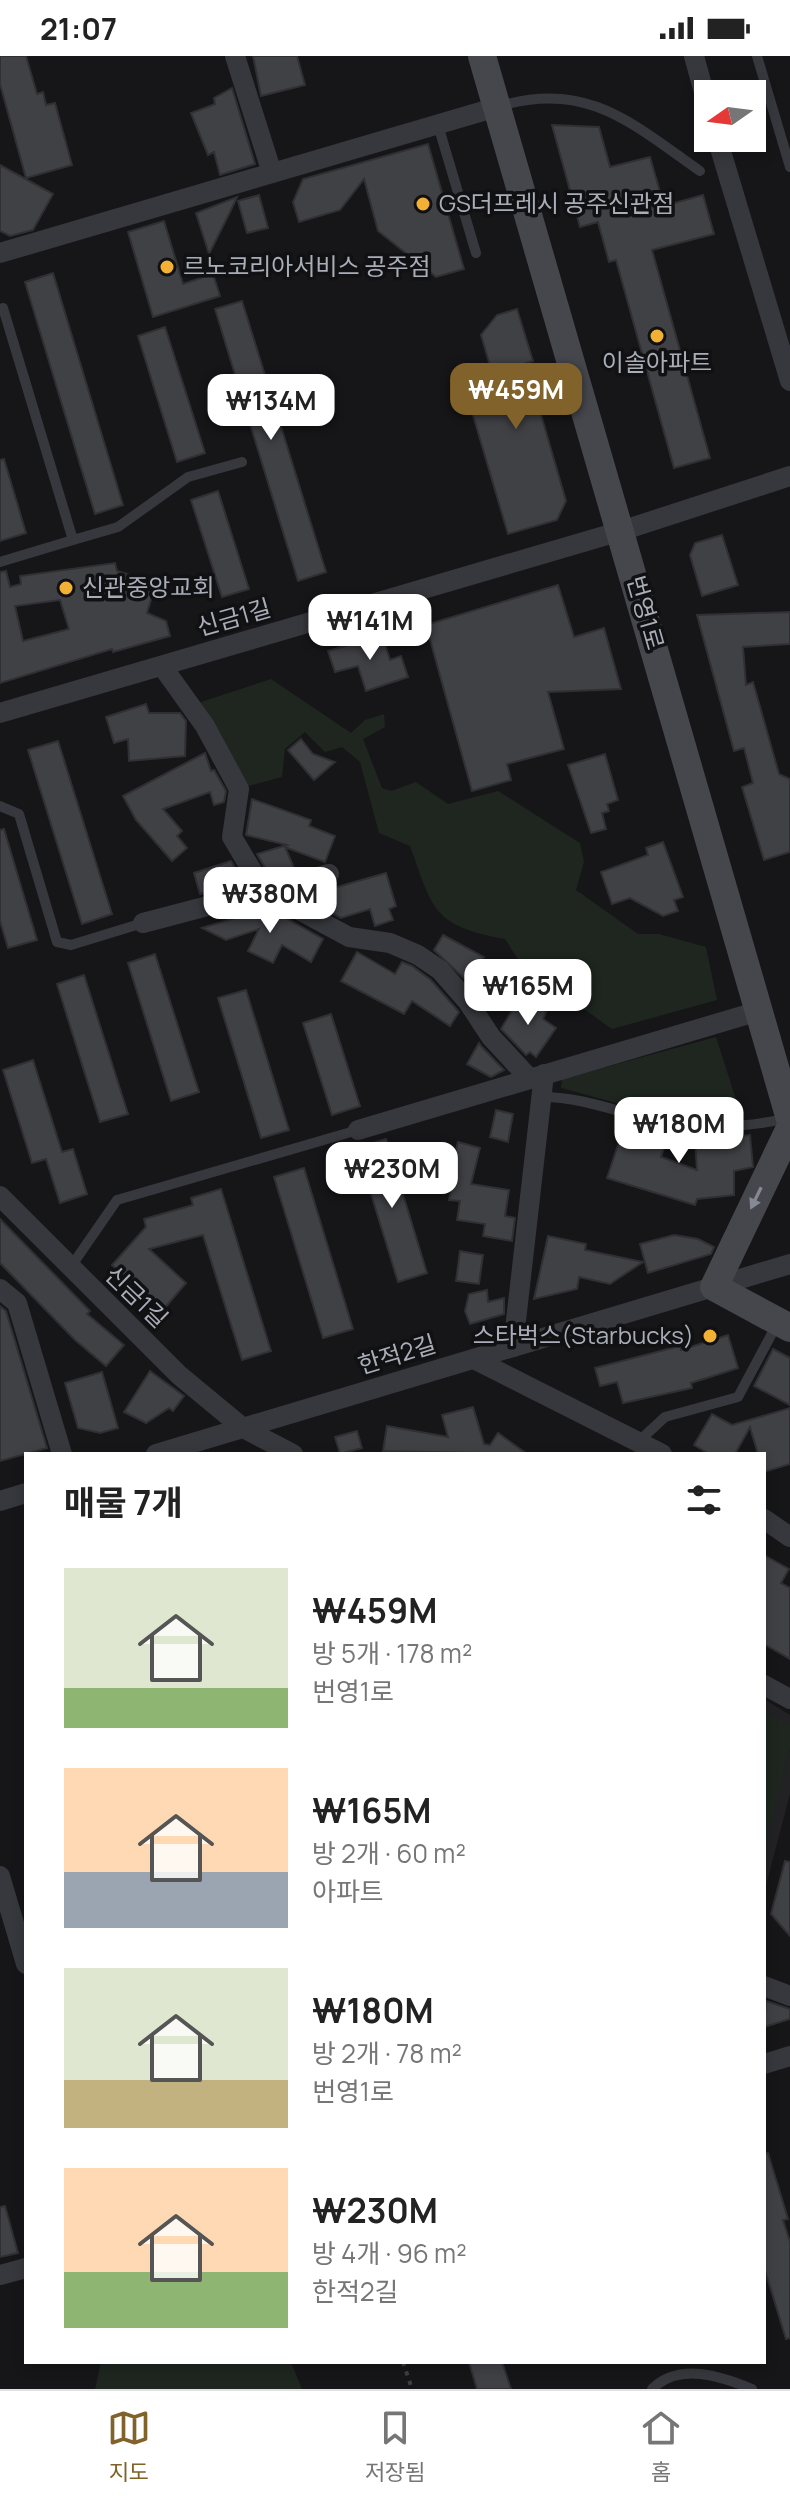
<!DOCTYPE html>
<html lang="ko">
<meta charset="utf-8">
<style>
body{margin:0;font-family:Manrope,"Noto Sans KR",sans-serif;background:#f6f6f6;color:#222;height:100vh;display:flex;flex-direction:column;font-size:30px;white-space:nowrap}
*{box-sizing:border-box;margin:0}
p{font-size:26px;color:#767676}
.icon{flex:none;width:44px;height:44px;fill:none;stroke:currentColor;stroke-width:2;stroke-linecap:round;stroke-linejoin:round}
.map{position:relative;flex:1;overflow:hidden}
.side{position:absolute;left:24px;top:1396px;width:742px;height:912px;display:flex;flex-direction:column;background:#fff;border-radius:0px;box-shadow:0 4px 12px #0003}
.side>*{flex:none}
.needle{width:52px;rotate:256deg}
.controls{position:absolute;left:694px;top:24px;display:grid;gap:16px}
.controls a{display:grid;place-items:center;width:72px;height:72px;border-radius:0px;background:#fff;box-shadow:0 4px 12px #0003;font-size:40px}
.price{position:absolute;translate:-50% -68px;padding:0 18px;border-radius:16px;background:#fff;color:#222;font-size:26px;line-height:52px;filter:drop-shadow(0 2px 4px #0008)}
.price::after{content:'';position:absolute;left:50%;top:48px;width:24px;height:18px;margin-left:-12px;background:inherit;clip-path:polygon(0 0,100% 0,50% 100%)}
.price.active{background:#80622a;color:#fff}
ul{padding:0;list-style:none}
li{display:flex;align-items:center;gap:24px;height:200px;padding:0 40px}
li span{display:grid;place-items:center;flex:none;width:224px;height:160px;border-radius:0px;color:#555}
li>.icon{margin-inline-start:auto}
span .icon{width:96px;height:96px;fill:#fffc;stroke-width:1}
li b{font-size:34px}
h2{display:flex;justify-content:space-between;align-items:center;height:96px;padding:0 40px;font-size:34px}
.status{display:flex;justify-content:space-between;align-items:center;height:56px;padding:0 40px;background:#fff;direction:ltr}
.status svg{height:22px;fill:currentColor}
.menu{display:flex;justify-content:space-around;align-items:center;height:112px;border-top:2px solid #e0e0e0;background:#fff;font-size:22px;color:#767676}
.menu a{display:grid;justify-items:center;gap:4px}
.menu .active{color:#80622a}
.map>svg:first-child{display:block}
</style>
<div class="status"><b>21:07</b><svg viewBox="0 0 49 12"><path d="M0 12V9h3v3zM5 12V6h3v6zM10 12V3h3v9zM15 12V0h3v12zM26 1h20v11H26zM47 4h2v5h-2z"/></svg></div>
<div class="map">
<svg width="790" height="2333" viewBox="0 0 790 2333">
<rect width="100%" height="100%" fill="#161618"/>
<!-- built -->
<polygon fill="#222225" points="764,1643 790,1659 790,1738 764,1837"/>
<!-- green -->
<g fill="#1e261f">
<path d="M271 623 351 677 365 664 384 658 385 671 363 683 382 732 391 735 416 726 448 748 498 735 580 787 584 806 576 834 638 878H659L706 891 717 944 612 973C588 957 561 931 531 934L519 905 505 883C433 870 433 854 410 790L379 777 360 706 342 691 325 696 305 676 285 693 282 721 248 730 198 647Z"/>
<polygon points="716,981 742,1062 650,1056 561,1032 562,1023"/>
<polygon points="764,1656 790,1668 790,1692 764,1795"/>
<polygon points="101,2306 291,2306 302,2333 95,2333"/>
</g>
<!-- building -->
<g fill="#404145" stroke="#303034" stroke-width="2" fill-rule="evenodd">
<polygon points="0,0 26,0 37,38 43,36 46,49 55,47 72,109 26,122 0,28"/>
<polygon points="253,0 297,0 305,29 261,40"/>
<polygon points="232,32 255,108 220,119 214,96 208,99 191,57 215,48 214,42"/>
<polygon points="552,69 599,71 610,111 650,101 664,150 703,139 714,178 652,194 710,402 674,412 616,204 609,206 598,166 580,171"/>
<polygon points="428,88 464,213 436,221 378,175 364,123 340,154 299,166 293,146 303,123"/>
<polygon points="0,109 53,138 33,174 10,180 0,175"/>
<polygon points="259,139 268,172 247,177 238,145"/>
<polygon points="237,141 230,156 209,198 196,157"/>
<polygon points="164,165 183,228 213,218 220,240 153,261 128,176"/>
<polygon points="53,217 123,449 95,458 25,226"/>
<polygon points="242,245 326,516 298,525 215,253"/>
<polygon points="517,253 533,305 526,307 566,445 557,464 508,478 467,339 496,330 481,279 497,259"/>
<polygon points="165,271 205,397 177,406 138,280"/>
<polygon points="4,403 26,477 0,485 0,404"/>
<polygon points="218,435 249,533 222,541 191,444"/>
<polygon points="722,479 738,529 702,540 690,499 695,487"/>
<path d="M115 507 117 515 156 527 147 557 166 565 170 580 113 596 112 593 0 627V516L6 515 10 531 21 528 20 520ZM60 544 69 573 23 585 15 550Z"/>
<polygon points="558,529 574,581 604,572 621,633 548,636 564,693 507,708 511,724 472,735 426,569"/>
<polygon points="790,556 790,588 743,591 746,629 753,626 779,718 790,723 790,796 764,804 742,731 753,727 744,692 734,695 697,559"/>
<polygon points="382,579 390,604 401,600 408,621 366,635 358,610 335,616 328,595"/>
<polygon points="146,648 149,657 180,657 186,665 185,700 129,705 128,683 114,687 106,661"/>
<polygon points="301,683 313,698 335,706 314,724 288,694"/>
<polygon points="58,685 112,858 82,868 28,694"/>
<polygon points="205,697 211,715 214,714 226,735 224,746 214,749 210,736 163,753 182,775 177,780 187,792 172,805 136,764 123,740"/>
<polygon points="605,698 618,744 607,748 609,755 602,757 606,773 591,777 568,709"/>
<polygon points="252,743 311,764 309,770 335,780 325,806 285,791 294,812 270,820 257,798 287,789 246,779"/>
<polygon points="4,773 37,884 8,892 0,865 0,774"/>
<polygon points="663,786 683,841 674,844 678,855 663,860 630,842 612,848 601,816 648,799 646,792"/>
<polygon points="231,805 244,827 200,838 194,817"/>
<polygon points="386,817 396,850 389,853 393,864 375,870 370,853 341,862 311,846 309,839"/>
<polygon points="268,852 323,883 311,906 282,889 273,907 248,895 259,873 226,884 202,872"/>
<polygon points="443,879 484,901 482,904 521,919 514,936 473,920 469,927 434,894"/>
<polygon points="357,896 395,918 402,906 412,910 431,924 459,956 450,970 412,945 404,958 341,925"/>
<polygon points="155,898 199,1036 171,1045 128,907"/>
<polygon points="84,919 128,1058 100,1066 57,928"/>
<polygon points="246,934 289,1074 261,1082 218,942"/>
<polygon points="520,941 546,956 543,963 556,972 536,1001 530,996 526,999 501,973"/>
<polygon points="331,958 360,1050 332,1059 303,967"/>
<polygon points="479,987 481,990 504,1014 491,1021 467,1008"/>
<polygon points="33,1004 62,1096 73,1093 87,1138 60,1147 46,1103 32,1107 3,1014"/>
<polygon points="496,1054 513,1058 508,1086 490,1081"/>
<polygon points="626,1065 669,1078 661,1101 697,1114 695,1085 750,1079 753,1111 734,1115 734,1139 697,1143 695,1149 607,1122"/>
<polygon points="386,1083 427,1217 398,1226 357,1092"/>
<polygon points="458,1086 480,1092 471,1128 509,1134 505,1160 515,1162 512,1185 483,1180 485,1168 457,1164 460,1145 449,1144 454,1115 451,1114"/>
<polygon points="304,1112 353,1273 323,1282 274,1121"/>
<polygon points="221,1133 271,1295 242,1304 203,1179 149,1193 186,1227 163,1254 112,1209 146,1171 144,1163 193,1149 191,1142"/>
<polygon points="0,1163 90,1255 87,1258 124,1289 106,1310 75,1284 0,1207"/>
<polygon points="674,1179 698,1183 714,1191 711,1198 648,1217 640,1188"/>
<polygon points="548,1180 586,1188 585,1194 643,1206 610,1228 579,1221 577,1233 534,1243"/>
<polygon points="460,1195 483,1199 479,1228 456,1225"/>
<polygon points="487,1234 488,1246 504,1242 504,1258 470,1268 465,1255 469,1238"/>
<polygon points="0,1250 6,1255 47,1392 0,1405"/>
<polygon points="728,1279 738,1312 691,1327 692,1332 623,1347 617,1326 600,1330 595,1312 680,1290 681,1294"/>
<polygon points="773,1293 790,1302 790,1349 754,1330"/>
<polygon points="150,1315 184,1340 173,1355 169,1352 146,1367 124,1356"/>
<polygon points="102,1316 118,1372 100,1377 78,1372 65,1327"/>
<polygon points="473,1351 484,1388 490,1389 498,1377 527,1398 383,1395 387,1370 448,1381 442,1359"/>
<polygon points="790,1352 790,1408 764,1416 764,1398 758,1398 750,1371 735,1398 709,1398 694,1389 712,1358 732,1369"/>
<polygon points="357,1375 362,1392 340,1398 335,1381"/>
<polygon points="764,1499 789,1513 781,1527 790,1532 790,1603 764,1588"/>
<polygon points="785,1805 790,1806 790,1880 771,1858"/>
<polygon points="766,1945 790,1953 790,1963 764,1971"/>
<polygon points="768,2097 788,2163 783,2164 790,2186 790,2282 786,2283 764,2211 764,2098"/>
<polygon points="5,2150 18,2197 0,2201 0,2151"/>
<polygon points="469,2306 502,2306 511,2333 477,2333"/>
</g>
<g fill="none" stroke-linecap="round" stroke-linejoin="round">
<!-- path -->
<polyline stroke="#3d3f44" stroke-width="4" stroke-dasharray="4 6" stroke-linecap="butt" points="403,2306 412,2333"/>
<!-- service -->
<g stroke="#37383d" stroke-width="10">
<polyline points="757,0 790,111"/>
<path d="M500 50C587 24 633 68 700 115"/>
<polyline points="438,69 476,197"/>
<polyline points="73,484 118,471 188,421 242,406"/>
<polyline points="0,506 73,484 3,252"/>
<polyline points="0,750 19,758 57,886 71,889 143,867"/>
<path d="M542 1041C578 1041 610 1053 645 1062 692 1073 742 1073 788 1062"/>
<polyline points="70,1212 117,1144 358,1074"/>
<polyline points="639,1385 665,1361 738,1341 777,1268"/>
<path d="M652 2333C679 2306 721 2320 752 2333"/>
</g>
<!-- minor -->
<g stroke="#37383d" stroke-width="20">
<polyline points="235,0 272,117"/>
<polyline points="694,0 708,51"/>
<polyline points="717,82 790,325"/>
<polyline points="0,197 497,51"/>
<polyline points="162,610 205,670 239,733 232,781 264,835 349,881 390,887 418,899 440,914 468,946 491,981 530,1023"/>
<polyline points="0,657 621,475 790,420"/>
<polyline points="143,867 329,818"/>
<polyline points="358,1074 759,955"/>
<polyline points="0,1140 179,1319 243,1372 293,1398"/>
<polyline points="0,1233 17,1247 62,1398"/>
<polyline points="513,1291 544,1018"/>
<polyline points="474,1303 662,1398"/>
<polyline points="156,1398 790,1208"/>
<polyline points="0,1445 26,1437"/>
<polyline points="764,1463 790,1481"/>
<polyline points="764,1629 790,1643"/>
<polyline points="0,1820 26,1908"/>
<polyline points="764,1930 790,1940"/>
<polyline points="764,2008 790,2000"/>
<polyline points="0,2219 26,2212"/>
</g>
<!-- secondary -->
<g stroke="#45474d" stroke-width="28">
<polyline points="482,0 790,1063"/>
<polyline points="790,1072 714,1231 790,1272"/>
</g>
</g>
<!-- one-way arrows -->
<defs><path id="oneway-solid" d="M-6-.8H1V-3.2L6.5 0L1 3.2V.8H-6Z" transform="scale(2)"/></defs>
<use fill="#858993" href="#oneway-solid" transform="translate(756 1142) rotate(116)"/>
<!-- markers -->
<g fill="#f2b134" stroke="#111113" stroke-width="3">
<circle cx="423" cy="148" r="8"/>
<circle cx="167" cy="211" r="8"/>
<circle cx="657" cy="280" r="8"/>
<circle cx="66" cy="532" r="8"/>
<circle cx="710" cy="1280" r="8"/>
</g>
<g text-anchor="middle" stroke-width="7" stroke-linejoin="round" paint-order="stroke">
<!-- poi labels -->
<g font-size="24" fill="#a8adb8" stroke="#111113" text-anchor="start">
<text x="439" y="156">GS더프레시 공주신관점</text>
<text x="183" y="219">르노코리아서비스 공주점</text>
<text x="657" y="315" text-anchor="middle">이솔아파트</text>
<text x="82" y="540">신관중앙교회</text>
<text x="694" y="1288" text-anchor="end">스타벅스(Starbucks)</text>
</g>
<!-- street labels -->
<g font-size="24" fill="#a8adb8" stroke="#111113">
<text transform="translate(645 557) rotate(74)" y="8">번영1로</text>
<text transform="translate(234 562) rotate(-16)" y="8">신금1길</text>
<text transform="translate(136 1241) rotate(44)" y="8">신금1길</text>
<text transform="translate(397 1299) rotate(-17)" y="8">한적2길</text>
</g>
</g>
</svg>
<div class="controls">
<a><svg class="needle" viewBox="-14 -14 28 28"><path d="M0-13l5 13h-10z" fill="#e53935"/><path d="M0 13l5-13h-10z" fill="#767676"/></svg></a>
</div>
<b class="price active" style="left:516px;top:375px">₩459M</b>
<b class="price" style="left:271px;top:386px">₩134M</b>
<b class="price" style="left:370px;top:606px">₩141M</b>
<b class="price" style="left:270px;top:879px">₩380M</b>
<b class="price" style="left:528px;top:971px">₩165M</b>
<b class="price" style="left:679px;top:1109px">₩180M</b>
<b class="price" style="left:392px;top:1154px">₩230M</b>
<section class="side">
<h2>매물 7개<svg class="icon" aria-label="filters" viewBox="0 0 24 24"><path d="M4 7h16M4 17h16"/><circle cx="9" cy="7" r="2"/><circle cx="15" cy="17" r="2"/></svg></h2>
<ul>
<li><span style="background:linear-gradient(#dfe7d0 75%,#8fb573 0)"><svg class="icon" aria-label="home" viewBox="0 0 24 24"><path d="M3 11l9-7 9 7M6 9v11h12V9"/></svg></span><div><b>₩459M</b><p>방 5개 · 178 m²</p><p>번영1로</p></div></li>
<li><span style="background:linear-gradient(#ffd9b3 65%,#9aa5b1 0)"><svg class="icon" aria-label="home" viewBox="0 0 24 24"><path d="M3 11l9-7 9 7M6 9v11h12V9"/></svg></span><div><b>₩165M</b><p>방 2개 · 60 m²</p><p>아파트</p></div></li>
<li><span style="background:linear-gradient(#dfe7d0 70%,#c2b280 0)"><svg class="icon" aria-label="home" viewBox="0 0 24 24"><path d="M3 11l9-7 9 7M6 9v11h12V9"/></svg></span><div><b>₩180M</b><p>방 2개 · 78 m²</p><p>번영1로</p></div></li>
<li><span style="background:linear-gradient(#ffd9b3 65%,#8fb573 0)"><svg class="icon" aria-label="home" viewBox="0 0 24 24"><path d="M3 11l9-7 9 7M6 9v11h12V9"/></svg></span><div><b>₩230M</b><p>방 4개 · 96 m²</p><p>한적2길</p></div></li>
</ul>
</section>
</div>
<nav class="menu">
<a class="active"><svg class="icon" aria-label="map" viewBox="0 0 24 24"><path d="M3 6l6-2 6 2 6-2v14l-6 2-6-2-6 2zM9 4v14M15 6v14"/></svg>지도</a>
<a><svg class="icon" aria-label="saved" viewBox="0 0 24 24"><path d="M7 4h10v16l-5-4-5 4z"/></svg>저장됨</a>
<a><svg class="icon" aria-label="home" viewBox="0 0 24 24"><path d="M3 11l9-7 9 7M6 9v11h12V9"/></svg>홈</a>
</nav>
